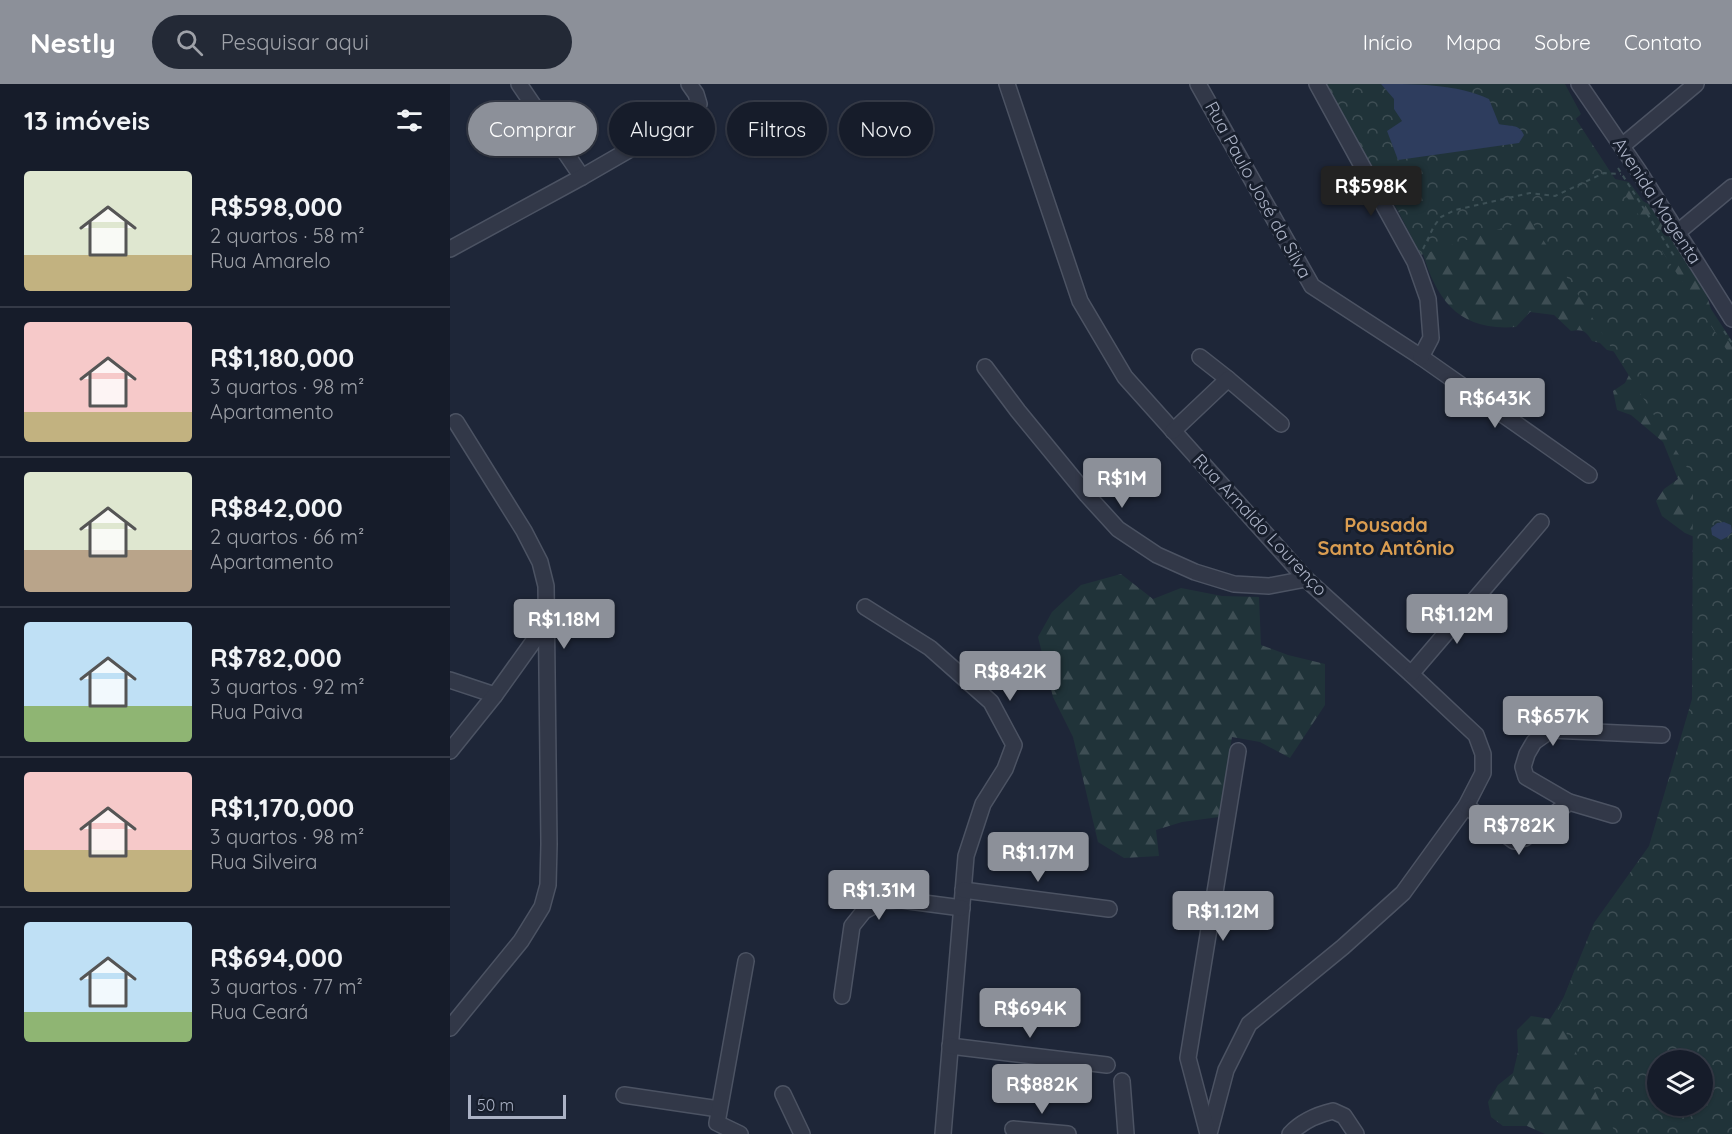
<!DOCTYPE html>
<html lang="pt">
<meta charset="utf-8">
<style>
body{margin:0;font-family:Quicksand,sans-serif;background:#232936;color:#f1f3f6;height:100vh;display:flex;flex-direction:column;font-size:22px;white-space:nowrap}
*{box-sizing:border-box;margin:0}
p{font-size:20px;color:#9ea1a8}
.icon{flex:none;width:33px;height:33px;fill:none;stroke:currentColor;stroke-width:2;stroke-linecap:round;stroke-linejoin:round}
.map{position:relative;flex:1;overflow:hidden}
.sheet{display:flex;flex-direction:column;background:#161c2a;width:450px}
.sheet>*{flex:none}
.guide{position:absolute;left:18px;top:18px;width:570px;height:54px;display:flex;gap:12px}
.controls{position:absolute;left:1197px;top:966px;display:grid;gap:12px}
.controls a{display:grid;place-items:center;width:66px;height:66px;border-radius:50%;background:#161c2a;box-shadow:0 2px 4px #0004,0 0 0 2px #353a47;font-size:30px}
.scale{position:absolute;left:18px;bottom:15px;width:98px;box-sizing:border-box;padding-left:6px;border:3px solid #abb2c5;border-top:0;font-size:16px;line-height:21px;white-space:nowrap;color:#abb2c5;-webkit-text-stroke:4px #171e2c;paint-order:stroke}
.price{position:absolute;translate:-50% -51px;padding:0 14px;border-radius:6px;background:#8c9099;color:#fff;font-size:20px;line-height:39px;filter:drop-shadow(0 2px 3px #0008)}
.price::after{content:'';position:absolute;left:50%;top:36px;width:18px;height:14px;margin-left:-9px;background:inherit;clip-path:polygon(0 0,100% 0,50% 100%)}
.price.selected{background:#222;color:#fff}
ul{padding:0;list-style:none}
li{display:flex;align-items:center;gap:18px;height:150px;padding:0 24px}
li+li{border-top:2px solid #353a47}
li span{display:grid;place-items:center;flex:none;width:168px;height:120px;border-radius:6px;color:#555}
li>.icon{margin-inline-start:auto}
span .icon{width:72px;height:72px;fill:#fffc;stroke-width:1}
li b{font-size:26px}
h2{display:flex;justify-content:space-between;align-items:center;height:72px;padding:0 24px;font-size:26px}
.chip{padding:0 21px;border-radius:27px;background:#161c2a;box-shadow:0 2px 4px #0004,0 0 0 2px #353a47;font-size:21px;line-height:54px}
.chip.selected{background:#8c9099;color:#fff}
header{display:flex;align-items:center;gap:36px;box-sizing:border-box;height:84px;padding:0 30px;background:#8c9099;color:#fff}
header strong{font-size:28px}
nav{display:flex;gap:33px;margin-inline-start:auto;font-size:21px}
.search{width:420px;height:54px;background:#232936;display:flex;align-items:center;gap:15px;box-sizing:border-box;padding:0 21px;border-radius:33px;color:#9ea1a8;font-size:22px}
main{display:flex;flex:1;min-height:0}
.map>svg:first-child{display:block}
</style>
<header>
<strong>Nestly</strong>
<div class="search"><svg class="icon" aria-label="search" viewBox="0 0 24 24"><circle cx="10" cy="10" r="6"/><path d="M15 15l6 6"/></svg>Pesquisar aqui</div>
<nav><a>Início</a><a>Mapa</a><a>Sobre</a><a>Contato</a></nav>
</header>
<main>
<section class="sheet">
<h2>13 imóveis<svg class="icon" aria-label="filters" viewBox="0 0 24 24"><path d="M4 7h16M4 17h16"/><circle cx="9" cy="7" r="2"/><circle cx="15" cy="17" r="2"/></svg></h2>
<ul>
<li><span style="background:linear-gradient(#dfe7d0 70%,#c2b280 0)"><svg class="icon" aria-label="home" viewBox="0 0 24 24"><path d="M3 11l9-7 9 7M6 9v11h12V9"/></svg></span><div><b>R$598,000</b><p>2 quartos · 58 m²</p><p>Rua Amarelo</p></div></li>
<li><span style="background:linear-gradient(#f6c9c9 75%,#c2b280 0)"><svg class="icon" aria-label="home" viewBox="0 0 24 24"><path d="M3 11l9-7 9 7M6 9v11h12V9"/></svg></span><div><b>R$1,180,000</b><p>3 quartos · 98 m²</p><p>Apartamento</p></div></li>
<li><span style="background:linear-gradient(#dfe7d0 65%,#b9a48a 0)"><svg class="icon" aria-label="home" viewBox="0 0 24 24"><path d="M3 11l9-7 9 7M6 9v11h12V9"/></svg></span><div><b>R$842,000</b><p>2 quartos · 66 m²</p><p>Apartamento</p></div></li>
<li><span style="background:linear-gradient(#bfe0f5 70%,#8fb573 0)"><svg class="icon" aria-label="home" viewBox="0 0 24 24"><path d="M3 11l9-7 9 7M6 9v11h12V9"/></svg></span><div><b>R$782,000</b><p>3 quartos · 92 m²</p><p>Rua Paiva</p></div></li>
<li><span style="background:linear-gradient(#f6c9c9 65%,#c2b280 0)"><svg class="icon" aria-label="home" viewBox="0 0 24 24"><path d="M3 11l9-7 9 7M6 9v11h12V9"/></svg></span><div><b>R$1,170,000</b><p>3 quartos · 98 m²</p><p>Rua Silveira</p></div></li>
<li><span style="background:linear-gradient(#bfe0f5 75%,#8fb573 0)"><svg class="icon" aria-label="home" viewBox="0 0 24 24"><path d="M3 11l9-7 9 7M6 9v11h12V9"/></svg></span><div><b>R$694,000</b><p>3 quartos · 77 m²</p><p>Rua Ceará</p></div></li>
</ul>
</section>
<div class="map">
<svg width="1282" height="1050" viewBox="0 0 1282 1050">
<defs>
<pattern id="forest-firs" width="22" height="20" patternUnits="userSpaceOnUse" patternTransform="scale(1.5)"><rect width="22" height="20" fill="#203339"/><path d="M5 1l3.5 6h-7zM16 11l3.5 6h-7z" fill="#3e4e54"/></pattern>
<pattern id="park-crowns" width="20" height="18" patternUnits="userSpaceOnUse" patternTransform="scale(1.5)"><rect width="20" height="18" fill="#203339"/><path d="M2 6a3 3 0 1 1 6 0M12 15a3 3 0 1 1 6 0" fill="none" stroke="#3e4e54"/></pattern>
</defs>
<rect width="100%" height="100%" fill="#1e2638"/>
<!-- forest -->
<g fill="url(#forest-firs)">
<path d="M881 0H1115L1131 30 1117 43 1146 91 1179 98 1193 117 1221 133 1246 177 1261 225 1282 257V469L1235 449 1212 432 1206 417 1214 405 1228 395 1213 358 1181 331 1167 326 1163 307 1175 299 1186 277 1171 269 1157 266 1150 259 1142 257C1136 247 1133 245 1121 247L1104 231 1080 228 1066 243C1003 248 983 209 969 156Z"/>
<polygon points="671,490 703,515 731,504 772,512 809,513 811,561 838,571 875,580 875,621 840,674 810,658 782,653 769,733 732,738 706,746 709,772 674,774 648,758 623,653 603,613 588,553 602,528 631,501"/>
<polygon points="1125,885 1208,1022 1252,1022 1282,1035 1238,1050 1095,1050 1077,1042 1053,1042 1041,1033 1038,1018 1048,1001 1063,989 1068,968 1067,946 1081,932 1100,935 1114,913"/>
</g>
<!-- park -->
<path fill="url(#park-crowns)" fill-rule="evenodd" d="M875 0H1103L1282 274V1050H1166L1107 930 1144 839 1199 762 1242 615 1243 393 1080 135 971 171 948 127ZM1208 976H1252V1022H1208Z"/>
<!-- water -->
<g fill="#2e3d5e">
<path d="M931 0C968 0 1006 0 1039 15L1049 40C1060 43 1069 39 1074 51L1069 59 948 76 937 47 952 37 944 25V15Z"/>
<polygon points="1274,438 1281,441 1282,448 1277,453 1271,456 1262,451 1261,444 1267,439"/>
</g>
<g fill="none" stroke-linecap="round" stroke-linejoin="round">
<defs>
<g id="minor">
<polyline points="69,0 132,93"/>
<polyline points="557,0 630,217 675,293 856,495 961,590 1026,651 1033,670 1033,689 1016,722 953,809 893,863 799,940 776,986 759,1050"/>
<polyline points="748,0 862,202 971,273 1139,391"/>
<polyline points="867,0 965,178 978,215 981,254 971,273"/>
<polyline points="1129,0 1188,86 1282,235"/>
<polyline points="1172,62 1246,0"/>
<polyline points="1228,148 1282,103"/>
<polyline points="0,165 132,93 243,29 249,20 246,10 239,0"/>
<polyline points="750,273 778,295"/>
<polyline points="535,283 568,327 637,411 668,445 707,471 745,488 784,500 819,502 856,495"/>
<polyline points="723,347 778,295 831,340"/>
<polyline points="415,523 480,564 541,618 564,661 555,685 533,720 516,772 493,1050"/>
<polyline points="961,590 1091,438"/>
<polyline points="0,596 45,611"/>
<polyline points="0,667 45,611 98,537"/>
<polyline points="1016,722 1064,757 1075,754 1119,718"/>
<polyline points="1163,731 1119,718 1076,693 1073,683 1077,670 1084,658 1101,646 1212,651"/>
<polyline points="513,806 659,825"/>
<polyline points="392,912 402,842 414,827 433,817 451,816 512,824"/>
<polyline points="0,944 71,857 92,823 98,801 99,760 96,502 90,478 74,447 6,338"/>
<polyline points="500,962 657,981"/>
<polyline points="672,997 676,1050"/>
<polyline points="333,1010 352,1050"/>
<polyline points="174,1011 269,1025"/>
<polyline points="563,1045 618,1050"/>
<polyline points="290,1050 267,1039 296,877"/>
<polyline points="758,1050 738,974 788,667"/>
<path d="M840 1050C852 1037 866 1031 883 1027L894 1032 906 1050"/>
</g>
</defs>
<!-- minor casing -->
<use href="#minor" stroke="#4c5363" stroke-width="18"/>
<!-- path -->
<g stroke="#3d5056" stroke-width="2" stroke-dasharray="4.5 4.5" stroke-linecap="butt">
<polyline points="1168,84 1226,175"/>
<polyline points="973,165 984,142 991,133 1005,126 1080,109 1105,112 1154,89 1171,90"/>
<polyline points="1274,247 1282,259"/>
</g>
<!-- minor -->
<use href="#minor" stroke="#323848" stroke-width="15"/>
</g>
<g text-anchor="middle" stroke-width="6" stroke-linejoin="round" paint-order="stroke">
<!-- street labels -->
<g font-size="18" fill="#abb2c5" stroke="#171e2c">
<text transform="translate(808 106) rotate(61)" y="6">Rua Paulo José da Silva</text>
<text transform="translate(1207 117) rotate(57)" y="6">Avenida Magenta</text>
<text transform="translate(810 441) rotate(47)" y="6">Rua Arnaldo Lourenço</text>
</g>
<!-- neighbourhood labels -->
<g font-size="20" font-weight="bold" fill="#da9d51" stroke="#171e2c">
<text x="936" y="448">Pousada<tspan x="936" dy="23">Santo Antônio</tspan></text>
</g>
</g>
</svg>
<div class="controls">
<a><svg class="icon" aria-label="layers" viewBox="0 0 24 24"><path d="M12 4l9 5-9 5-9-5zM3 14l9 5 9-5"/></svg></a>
</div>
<div class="scale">50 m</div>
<b class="price selected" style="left:921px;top:133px">R$598K</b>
<b class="price" style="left:1045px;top:345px">R$643K</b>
<b class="price" style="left:672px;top:425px">R$1M</b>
<b class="price" style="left:1007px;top:561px">R$1.12M</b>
<b class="price" style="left:114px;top:566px">R$1.18M</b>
<b class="price" style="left:560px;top:618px">R$842K</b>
<b class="price" style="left:1103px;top:663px">R$657K</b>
<b class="price" style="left:1069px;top:772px">R$782K</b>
<b class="price" style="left:588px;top:799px">R$1.17M</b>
<b class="price" style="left:429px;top:837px">R$1.31M</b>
<b class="price" style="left:773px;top:858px">R$1.12M</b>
<b class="price" style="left:580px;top:955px">R$694K</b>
<b class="price" style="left:592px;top:1031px">R$882K</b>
<div class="guide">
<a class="chip selected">Comprar</a>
<a class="chip">Alugar</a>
<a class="chip">Filtros</a>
<a class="chip">Novo</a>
</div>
</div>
</main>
